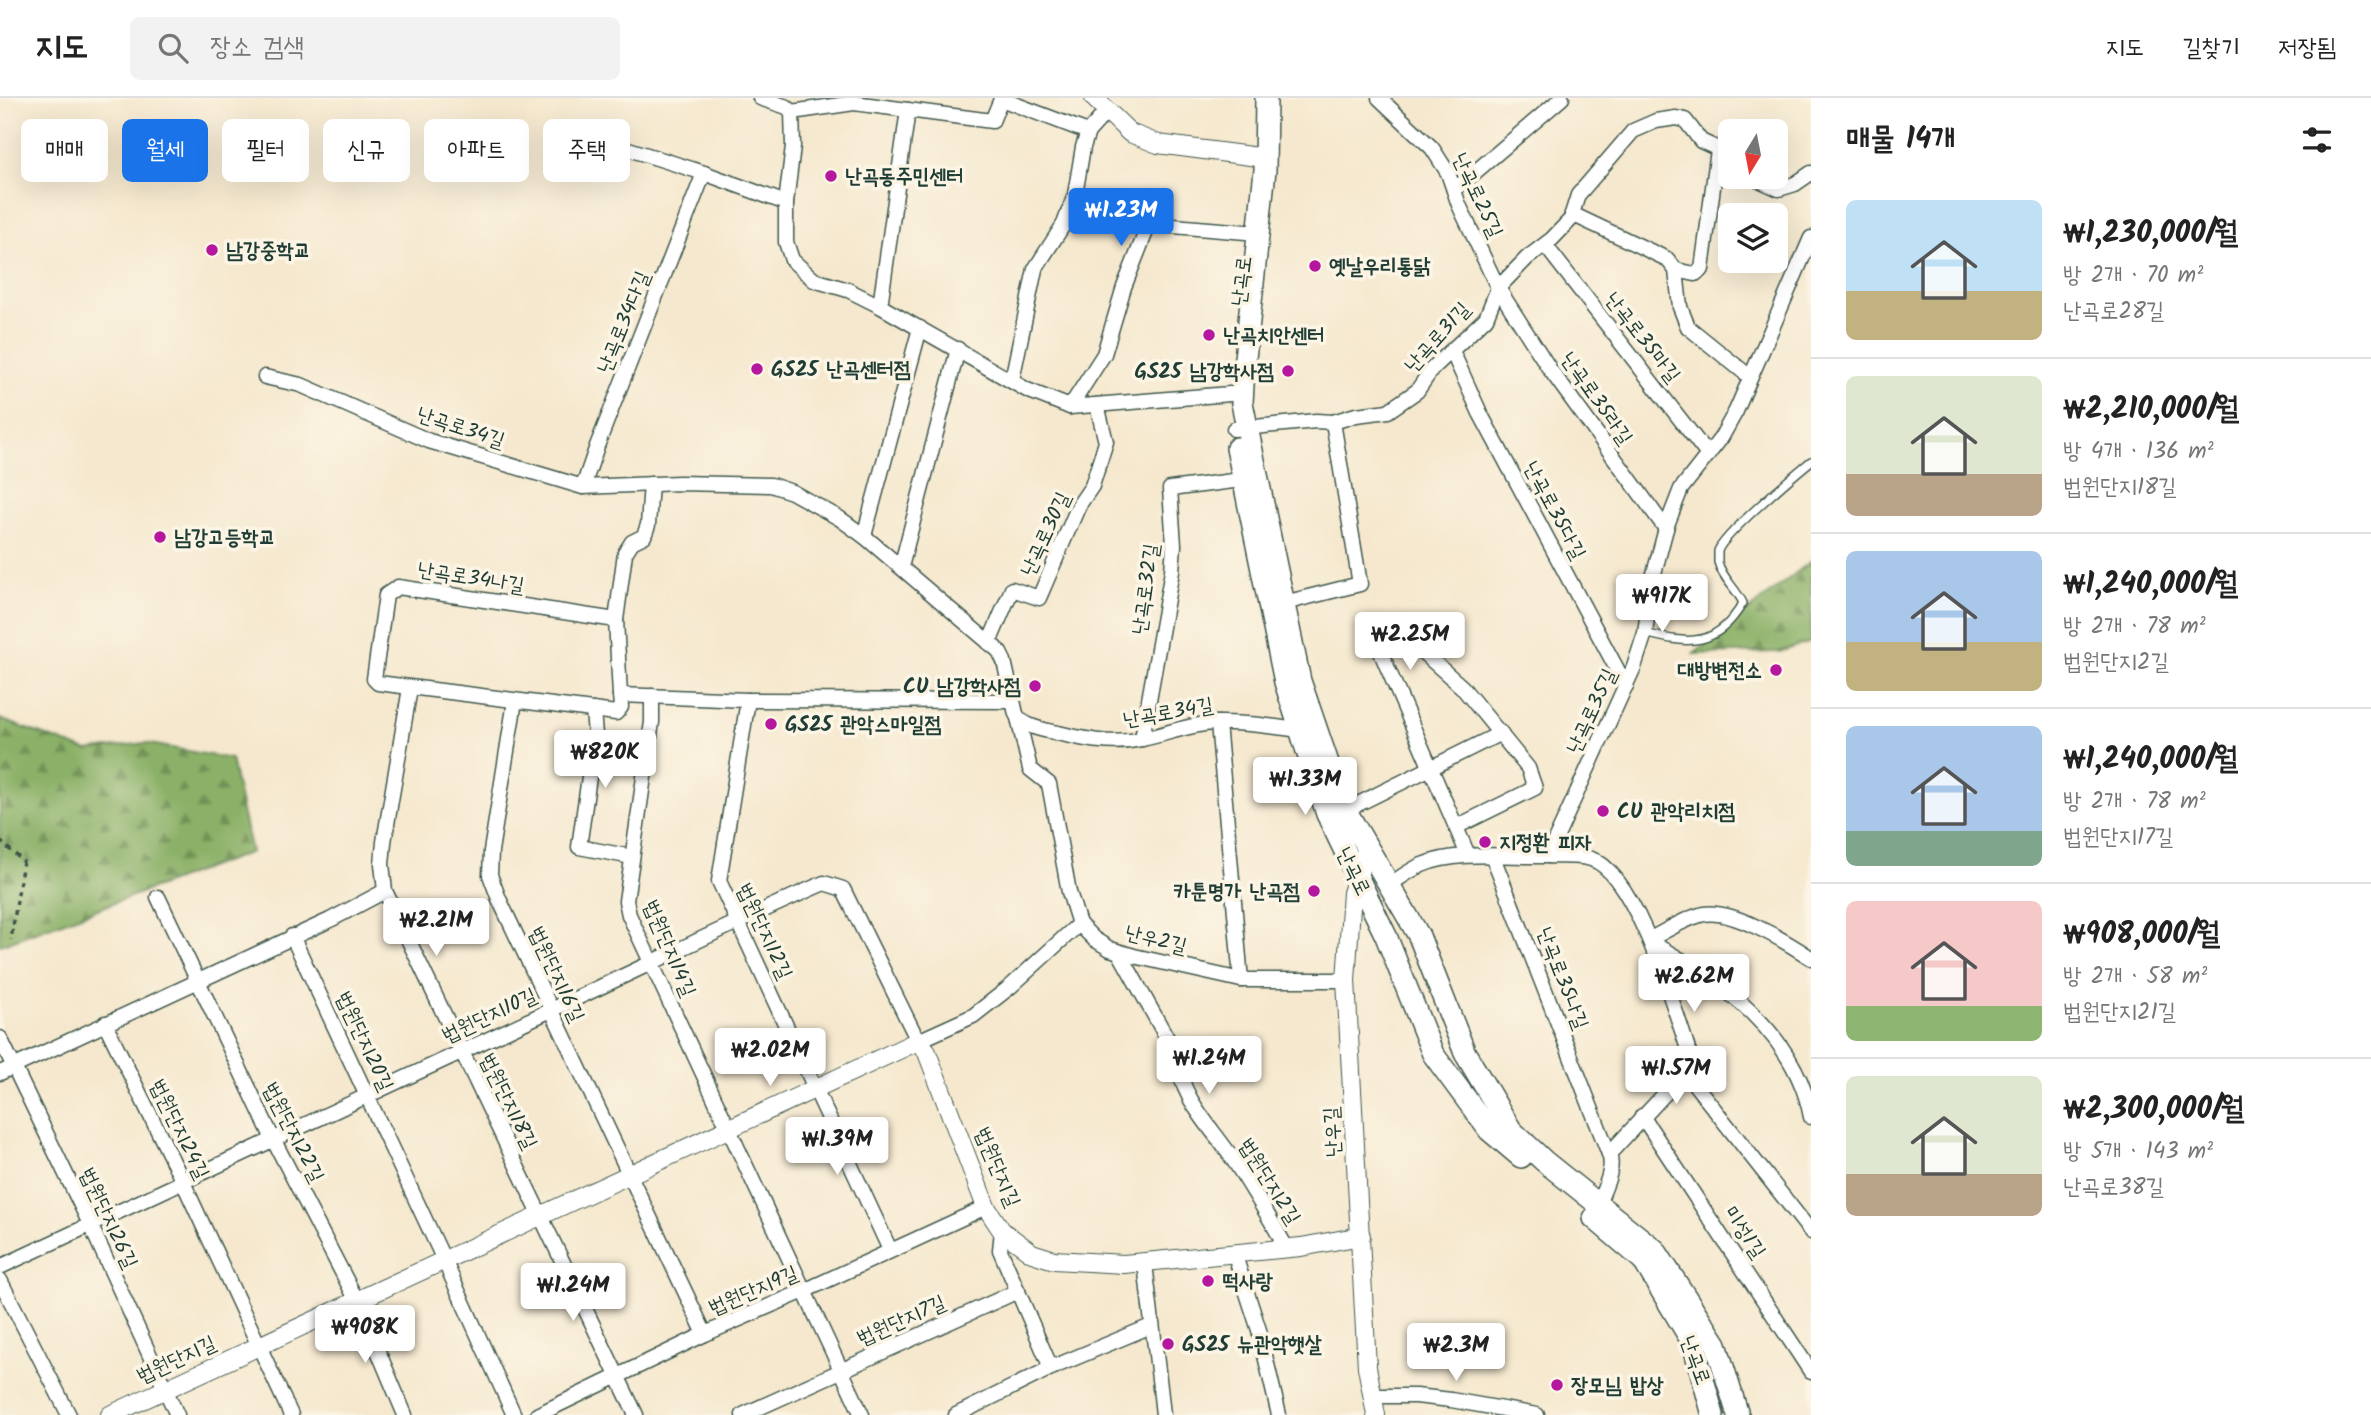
<!DOCTYPE html>
<html lang="ko">
<meta charset="utf-8">
<style>
body{margin:0;font-family:Kalam,"Poor Story",sans-serif;background:#f2f2f2;color:#222;height:100vh;display:flex;flex-direction:column;font-size:26px;white-space:nowrap}
*{box-sizing:border-box;margin:0}
p{font-size:23px;color:#767676}
.icon{flex:none;width:38px;height:38px;fill:none;stroke:currentColor;stroke-width:2;stroke-linecap:round;stroke-linejoin:round}
.map{position:relative;flex:1;overflow:hidden}
.sheet{display:flex;flex-direction:column;background:#fff;width:560px}
.sheet>*{flex:none}
.top-card{position:absolute;left:21px;top:21px;width:665px;height:63px;display:flex;gap:14px}
.needle{width:46px;rotate:190deg}
.buttons{position:absolute;left:1718px;top:21px;display:grid;gap:14px}
.buttons a{display:grid;place-items:center;width:70px;height:70px;border-radius:10px;background:#fff;box-shadow:0 7px 28px #0002;font-size:35px}
.price{position:absolute;translate:-50% -60px;padding:0 16px;border-radius:7px;background:#fff;color:#222;font-size:23px;line-height:46px;filter:drop-shadow(0 2px 4px #0008)}
.price::after{content:'';position:absolute;left:50%;top:42px;width:21px;height:16px;margin-left:-10px;background:inherit;clip-path:polygon(0 0,100% 0,50% 100%)}
.price.selected{background:#1a73e8;color:#fff}
ul{padding:0;list-style:none}
li{display:flex;align-items:center;gap:21px;height:175px;padding:0 35px}
li+li{border-top:2px solid #e0e0e0}
li span{display:grid;place-items:center;flex:none;width:196px;height:140px;border-radius:10px;color:#555}
li>.icon{margin-inline-start:auto}
span .icon{width:84px;height:84px;fill:#fffc;stroke-width:1}
li b{font-size:30px}
h2{display:flex;justify-content:space-between;align-items:center;height:84px;padding:0 35px;font-size:30px}
.chip{padding:0 24px;border-radius:10px;background:#fff;box-shadow:0 7px 28px #0002;font-size:24px;line-height:63px}
.chip.selected{background:#1a73e8;color:#fff}
header{display:flex;align-items:center;gap:42px;box-sizing:border-box;height:98px;padding:0 35px;background:#fff;border-bottom:2px solid #e0e0e0}
header strong{font-size:33px}
nav{display:flex;gap:38px;margin-inline-start:auto;font-size:24px}
.search{width:490px;height:63px;background:#f2f2f2;display:flex;align-items:center;gap:18px;box-sizing:border-box;padding:0 24px;border-radius:10px;color:#767676;font-size:26px}
main{display:flex;flex:1;min-height:0}
.map>svg:first-child{display:block}
</style>
<header>
<strong>지도</strong>
<div class="search"><svg class="icon" aria-label="search" viewBox="0 0 24 24"><circle cx="10" cy="10" r="6"/><path d="M15 15l6 6"/></svg>장소 검색</div>
<nav><a>지도</a><a>길찾기</a><a>저장됨</a></nav>
</header>
<main>
<div class="map">
<svg width="1811" height="1317" viewBox="0 0 1811 1317">
<defs>
<pattern id="forest-firs" width="22" height="20" patternUnits="userSpaceOnUse" patternTransform="scale(1.75)"><rect width="22" height="20" fill="#8bb167"/><path d="M5 1l3.5 6h-7zM16 11l3.5 6h-7z" fill="#719156"/></pattern>
</defs>
<rect width="100%" height="100%" fill="#fcf5e5"/>
<filter id="ink" filterUnits="userSpaceOnUse"><feTurbulence type="fractalNoise" baseFrequency=".0143" numOctaves="2"/><feDisplacementMap in="SourceGraphic" scale="14" xChannelSelector="R" yChannelSelector="G"/><feConvolveMatrix kernelMatrix="1 2 1 2 8 2 1 2 1" color-interpolation-filters="sRGB"/></filter>
<filter id="wash" filterUnits="userSpaceOnUse"><feTurbulence type="fractalNoise" baseFrequency=".00686" numOctaves="4" result="noise"/><feDisplacementMap in="SourceGraphic" scale="28" xChannelSelector="R" yChannelSelector="G"/><feGaussianBlur stdDeviation="1.57" result="paint"/><feColorMatrix in="noise" values="0 0 0 0 0 0 0 0 0 0 0 0 0 0 0 0 0 1.4 0 .05"/><feComposite in="paint" operator="in"/></filter>
<g filter="url(#wash)">
<rect width="100%" height="100%" fill="#f5e8ce"/>
<!-- forest -->
<g fill="url(#forest-firs)" stroke="#55774e" stroke-width="2">
<polygon points="1811,463 1811,544 1779,554 1694,556"/>
<polygon points="0,621 87,653 145,645 231,661 251,754 0,847"/>
</g>
</g>
<g filter="url(#ink)">
<g fill="none" stroke-linecap="round" stroke-linejoin="round">
<defs>
<path id="service" d="M1645 535C1690 547 1717 549 1743 505 1736 490 1722 480 1718 464 1718 462 1718 454 1718 453 1723 437 1795 376 1811 363"/>
<g id="minor">
<polyline points="760,0 787,9 792,14 793,48 786,105 786,144 792,162 814,182 848,192 880,208 1027,292 1070,309 1242,295"/>
<polyline points="1379,0 1432,50 1448,75 1459,107 1498,190 1549,270 1666,431"/>
<polyline points="792,14 854,5 992,23 1001,1 1088,34"/>
<polyline points="581,36 704,75 786,105"/>
<polyline points="1758,79 1759,82 1779,91 1795,86 1811,75"/>
<polyline points="1454,92 1562,0"/>
<polyline points="1572,116 1667,161 1676,172 1680,209 1688,229 1750,279"/>
<polyline points="1545,147 1708,357"/>
<polyline points="1676,172 1695,176 1702,171 1718,52"/>
<polyline points="880,208 908,12"/>
<polyline points="1452,253 1480,315 1626,588"/>
<path d="M265 279 301 287 429 343 583 389 679 385 771 387 792 394 839 420 864 438 999 553 1004 563 1016 616C1022 628 1040 631 1053 634 1083 641 1111 648 1142 641 1167 636 1190 626 1215 625 1245 624 1276 629 1306 633"/>
<polyline points="1012,282 1035,171 1064,126 1075,97 1083,49 1088,34 1107,13"/>
<polyline points="1070,309 1104,256 1124,189 1149,126 1258,135"/>
<polyline points="1234,331 1316,323 1333,324 1356,317 1388,313 1417,293 1432,271 1486,220 1498,190 1527,160 1552,141 1574,118 1572,116 1578,97 1633,33 1656,23 1676,20 1685,22 1701,43 1731,57"/>
<polyline points="583,389 597,348 704,75"/>
<polyline points="864,438 920,230"/>
<polyline points="901,469 958,251"/>
<polyline points="1284,505 1360,486 1333,324"/>
<polyline points="616,522 398,489 386,497 374,581 378,585 616,615 621,609 620,597 748,602 1011,603"/>
<polyline points="989,545 1012,491 1039,500 1079,407 1092,388 1106,344 1097,307"/>
<polyline points="410,590 384,744 382,766 385,793 636,1317"/>
<polyline points="620,597 616,522 625,455 632,444 644,438 648,427 651,386"/>
<polyline points="652,598 652,624 626,803 629,817 862,1317"/>
<polyline points="748,602 719,783 890,1152"/>
<polyline points="515,603 491,753 490,777 499,801 705,1236"/>
<polyline points="593,612 595,637 579,749 632,759"/>
<polyline points="1018,620 1030,671 1049,686 1069,794 1079,826"/>
<polyline points="1218,625 1241,882"/>
<polyline points="1142,641 1172,473 1174,447 1170,391 1249,381"/>
<polyline points="1346,712 1501,635"/>
<polyline points="1456,729 1535,690 1528,670 1462,589 1410,543 1381,532 1373,536 1468,757"/>
<path d="M1548 758C1561 759 1578 757 1591 761 1637 774 1678 924 1694 969L1685 974 1811 1134"/>
<polyline points="1493,759 1609,1056"/>
<path d="M1389 787C1400 780 1410 772 1422 767 1457 752 1510 759 1548 758L1634 569 1645 535 1652 483 1667 427 1681 391 1721 340 1736 313 1811 140"/>
<polyline points="158,799 272,1039 357,1203 405,1317"/>
<polyline points="292,838 444,1162 514,1317"/>
<path d="M1650 841C1666 833 1682 822 1700 817 1728 808 1787 844 1811 860"/>
<path d="M1651 845C1721 882 1796 936 1811 1019"/>
<path d="M1119 854 1177 958C1180 999 1208 1025 1230 1057 1251 1087 1269 1119 1287 1151"/>
<polyline points="105,925 183,1084 291,1317"/>
<polyline points="0,940 90,1126 177,1317"/>
<polyline points="0,975 330,822 385,793"/>
<polyline points="1642,1018 1811,1274"/>
<path d="M1598 1106C1604 1091 1615 1071 1609 1056L1685 974"/>
<polyline points="1002,1133 1000,1152 1051,1270"/>
<polyline points="1234,1155 1259,1232 1279,1317"/>
<path d="M1145 1164C1150 1215 1158 1266 1163 1317"/>
<path d="M0 1169C183 1082 367 997 551 912 642 870 732 825 824 785L843 791 918 943 973 918 1010 889 1079 826 1094 841 1110 851 1134 858 1241 882H1346"/>
<polyline points="0,1182 69,1317"/>
<polyline points="1372,1298 1416,1298 1451,1302 1537,1317"/>
<polyline points="537,1317 705,1236 804,1193 986,1109"/>
<polyline points="743,1317 1018,1193"/>
<polyline points="956,1317 1051,1270 1151,1228"/>
</g>
<g id="tertiary">
<polyline points="1094,0 1130,35 1158,46 1266,60"/>
<polyline points="1367,750 1352,795 1346,882 1367,1269 1376,1317"/>
<polyline points="110,1317 918,943 926,952 986,1109 1002,1133 1032,1155 1054,1162 1124,1166 1301,1149 1361,1138"/>
</g>
<g id="secondary">
<polyline points="1266,0 1265,72 1244,270 1242,305 1300,583 1342,706 1419,838 1465,955 1511,1032 1544,1063 1655,1152 1716,1246 1738,1317"/>
<polyline points="1237,350 1285,584 1327,716 1386,838 1433,956 1489,1032 1521,1059"/>
<polyline points="1594,1120 1643,1162 1693,1245 1713,1317"/>
</g>
</defs>
<!-- service casing -->
<use href="#service" stroke="#3f574b" stroke-width="10"/>
<!-- minor casing -->
<use href="#minor" stroke="#3f574b" stroke-width="17"/>
<!-- tertiary casing -->
<use href="#tertiary" stroke="#3f574b" stroke-width="20"/>
<!-- secondary casing -->
<use href="#secondary" stroke="#3f574b" stroke-width="24"/>
<!-- path -->
<polyline stroke="#3f574b" stroke-width="3.5" stroke-dasharray="5 5" stroke-linecap="butt" points="0,743 23,763 11,842"/>
<!-- service -->
<use href="#service" stroke="#fff" stroke-width="7"/>
<!-- minor -->
<use href="#minor" stroke="#fff" stroke-width="14"/>
<!-- tertiary -->
<use href="#tertiary" stroke="#fff" stroke-width="18"/>
<!-- secondary -->
<use href="#secondary" stroke="#fff" stroke-width="21"/>
</g>
</g>
<!-- markers -->
<g fill="#b5179e" stroke="#fcf5e5" stroke-width="2.5">
<circle cx="831" cy="78" r="7"/>
<circle cx="212" cy="152" r="7"/>
<circle cx="1315" cy="168" r="7"/>
<circle cx="1209" cy="237" r="7"/>
<circle cx="757" cy="271" r="7"/>
<circle cx="1288" cy="273" r="7"/>
<circle cx="160" cy="439" r="7"/>
<circle cx="1776" cy="572" r="7"/>
<circle cx="1035" cy="588" r="7"/>
<circle cx="771" cy="626" r="7"/>
<circle cx="1603" cy="713" r="7"/>
<circle cx="1485" cy="744" r="7"/>
<circle cx="1314" cy="793" r="7"/>
<circle cx="1208" cy="1183" r="7"/>
<circle cx="1168" cy="1246" r="7"/>
<circle cx="1557" cy="1287" r="7"/>
</g>
<g text-anchor="middle" stroke-width="7" stroke-linejoin="round" paint-order="stroke">
<!-- poi labels -->
<g font-size="21" font-weight="bold" fill="#1f3d34" stroke="#fcf5e5" text-anchor="start">
<text x="845" y="85">난곡동주민센터</text>
<text x="226" y="159">남강중학교</text>
<text x="1329" y="175">옛날우리통닭</text>
<text x="1223" y="244">난곡치안센터</text>
<text x="771" y="278">GS25 난곡센터점</text>
<text x="1274" y="280" text-anchor="end">GS25 남강학사점</text>
<text x="174" y="446">남강고등학교</text>
<text x="1762" y="579" text-anchor="end">대방변전소</text>
<text x="1021" y="595" text-anchor="end">CU 남강학사점</text>
<text x="785" y="633">GS25 관악스마일점</text>
<text x="1617" y="720">CU 관악리치점</text>
<text x="1499" y="751">지정환 피자</text>
<text x="1300" y="800" text-anchor="end">카툰명가 난곡점</text>
<text x="1222" y="1190">떡사랑</text>
<text x="1182" y="1253">GS25 뉴관악햇살</text>
<text x="1571" y="1294">장모님 밥상</text>
</g>
<!-- street labels -->
<g font-size="21" fill="#1f3d34" stroke="#fcf5e5">
<text transform="translate(1478 97) rotate(65)" y="7">난곡로25길</text>
<text transform="translate(1241 183) rotate(-83)" y="7">난곡로</text>
<text transform="translate(623 224) rotate(-68)" y="7">난곡로34다길</text>
<text transform="translate(1437 239) rotate(-48)" y="7">난곡로31길</text>
<text transform="translate(1643 239) rotate(52)" y="7">난곡로35마길</text>
<text transform="translate(1597 300) rotate(55)" y="7">난곡로35라길</text>
<text transform="translate(461 329) rotate(18)" y="7">난곡로34길</text>
<text transform="translate(1555 412) rotate(62)" y="7">난곡로35다길</text>
<text transform="translate(1045 436) rotate(-65)" y="7">난곡로30길</text>
<text transform="translate(471 479) rotate(9)" y="7">난곡로34나길</text>
<text transform="translate(1145 491) rotate(-82)" y="7">난곡로32길</text>
<text transform="translate(1591 613) rotate(-65)" y="7">난곡로35길</text>
<text transform="translate(1168 614) rotate(-10)" y="7">난곡로34길</text>
<text transform="translate(1354 773) rotate(64)" y="7">난곡로</text>
<text transform="translate(765 833) rotate(65)" y="7">법원단지12길</text>
<text transform="translate(1156 841) rotate(14)" y="7">난우2길</text>
<text transform="translate(670 850) rotate(67)" y="7">법원단지14길</text>
<text transform="translate(557 876) rotate(65)" y="7">법원단지16길</text>
<text transform="translate(1563 880) rotate(69)" y="7">난곡로35나길</text>
<text transform="translate(489 917) rotate(-25)" y="7">법원단지10길</text>
<text transform="translate(365 943) rotate(65)" y="7">법원단지20길</text>
<text transform="translate(509 1003) rotate(64)" y="7">법원단지18길</text>
<text transform="translate(180 1031) rotate(64)" y="7">법원단지24길</text>
<text transform="translate(294 1034) rotate(63)" y="7">법원단지22길</text>
<text transform="translate(1332 1034) rotate(-93)" y="7">난우길</text>
<text transform="translate(998 1069) rotate(67)" y="7">법원단지길</text>
<text transform="translate(1270 1083) rotate(58)" y="7">법원단지2길</text>
<text transform="translate(109 1120) rotate(65)" y="7">법원단지26길</text>
<text transform="translate(1745 1134) rotate(56)" y="7">미성1길</text>
<text transform="translate(753 1192) rotate(-23)" y="7">법원단지9길</text>
<text transform="translate(901 1222) rotate(-24)" y="7">법원단지7길</text>
<text transform="translate(176 1261) rotate(-25)" y="7">법원단지길</text>
<text transform="translate(1696 1262) rotate(70)" y="7">난곡로</text>
</g>
</g>
</svg>
<div class="buttons">
<a><svg class="needle" viewBox="-14 -14 28 28"><path d="M0-13l5 13h-10z" fill="#e53935"/><path d="M0 13l5-13h-10z" fill="#767676"/></svg></a>
<a><svg class="icon" aria-label="layers" viewBox="0 0 24 24"><path d="M12 4l9 5-9 5-9-5zM3 14l9 5 9-5"/></svg></a>
</div>
<b class="price selected" style="left:1121px;top:150px">₩1.23M</b>
<b class="price" style="left:1662px;top:536px">₩917K</b>
<b class="price" style="left:1410px;top:574px">₩2.25M</b>
<b class="price" style="left:605px;top:692px">₩820K</b>
<b class="price" style="left:1305px;top:719px">₩1.33M</b>
<b class="price" style="left:436px;top:860px">₩2.21M</b>
<b class="price" style="left:1694px;top:916px">₩2.62M</b>
<b class="price" style="left:770px;top:990px">₩2.02M</b>
<b class="price" style="left:1209px;top:998px">₩1.24M</b>
<b class="price" style="left:1676px;top:1008px">₩1.57M</b>
<b class="price" style="left:837px;top:1079px">₩1.39M</b>
<b class="price" style="left:573px;top:1225px">₩1.24M</b>
<b class="price" style="left:365px;top:1267px">₩908K</b>
<b class="price" style="left:1456px;top:1285px">₩2.3M</b>
<div class="top-card">
<a class="chip">매매</a>
<a class="chip selected">월세</a>
<a class="chip">필터</a>
<a class="chip">신규</a>
<a class="chip">아파트</a>
<a class="chip">주택</a>
</div>
</div>
<section class="sheet">
<h2>매물 14개<svg class="icon" aria-label="filters" viewBox="0 0 24 24"><path d="M4 7h16M4 17h16"/><circle cx="9" cy="7" r="2"/><circle cx="15" cy="17" r="2"/></svg></h2>
<ul>
<li><span style="background:linear-gradient(#bfe0f5 65%,#c2b280 0)"><svg class="icon" aria-label="home" viewBox="0 0 24 24"><path d="M3 11l9-7 9 7M6 9v11h12V9"/></svg></span><div><b>₩1,230,000/월</b><p>방 2개 · 70 m²</p><p>난곡로28길</p></div></li>
<li><span style="background:linear-gradient(#dfe7d0 70%,#b9a48a 0)"><svg class="icon" aria-label="home" viewBox="0 0 24 24"><path d="M3 11l9-7 9 7M6 9v11h12V9"/></svg></span><div><b>₩2,210,000/월</b><p>방 4개 · 136 m²</p><p>법원단지18길</p></div></li>
<li><span style="background:linear-gradient(#a9c7e8 65%,#c2b280 0)"><svg class="icon" aria-label="home" viewBox="0 0 24 24"><path d="M3 11l9-7 9 7M6 9v11h12V9"/></svg></span><div><b>₩1,240,000/월</b><p>방 2개 · 78 m²</p><p>법원단지2길</p></div></li>
<li><span style="background:linear-gradient(#a9c7e8 75%,#7fa58c 0)"><svg class="icon" aria-label="home" viewBox="0 0 24 24"><path d="M3 11l9-7 9 7M6 9v11h12V9"/></svg></span><div><b>₩1,240,000/월</b><p>방 2개 · 78 m²</p><p>법원단지17길</p></div></li>
<li><span style="background:linear-gradient(#f6c9c9 75%,#8fb573 0)"><svg class="icon" aria-label="home" viewBox="0 0 24 24"><path d="M3 11l9-7 9 7M6 9v11h12V9"/></svg></span><div><b>₩908,000/월</b><p>방 2개 · 58 m²</p><p>법원단지21길</p></div></li>
<li><span style="background:linear-gradient(#dfe7d0 70%,#b9a48a 0)"><svg class="icon" aria-label="home" viewBox="0 0 24 24"><path d="M3 11l9-7 9 7M6 9v11h12V9"/></svg></span><div><b>₩2,300,000/월</b><p>방 5개 · 143 m²</p><p>난곡로38길</p></div></li>
</ul>
</section>
</main>
